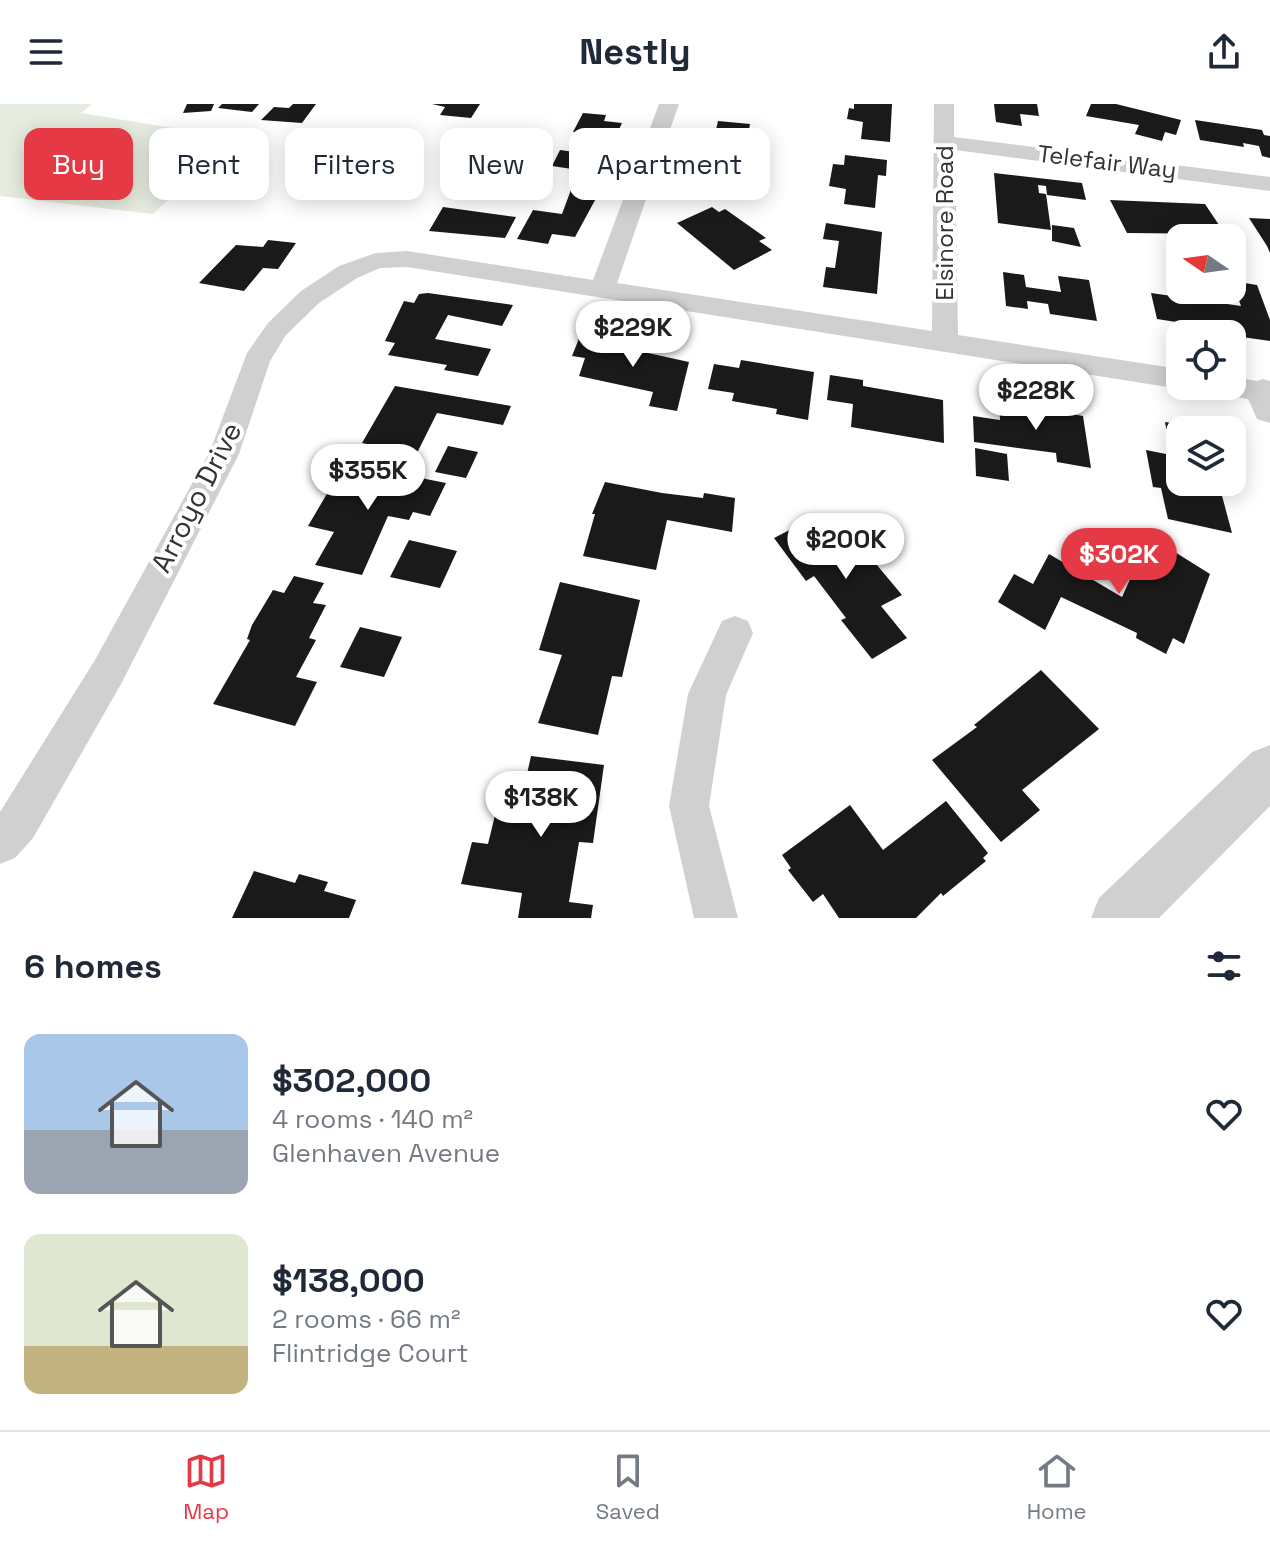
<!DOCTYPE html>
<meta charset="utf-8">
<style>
body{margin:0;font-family:"Space Grotesk",sans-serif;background:#f6f6f7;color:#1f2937;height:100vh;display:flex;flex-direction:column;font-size:30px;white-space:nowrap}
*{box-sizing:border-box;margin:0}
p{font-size:26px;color:#747a83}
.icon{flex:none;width:44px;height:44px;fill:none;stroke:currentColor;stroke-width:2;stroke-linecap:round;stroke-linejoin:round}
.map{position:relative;height:814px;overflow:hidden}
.panel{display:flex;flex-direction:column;background:#fff;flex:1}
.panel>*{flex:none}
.top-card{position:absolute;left:24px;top:24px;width:800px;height:72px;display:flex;gap:16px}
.needle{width:52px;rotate:283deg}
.controls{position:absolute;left:1166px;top:120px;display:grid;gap:16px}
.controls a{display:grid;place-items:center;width:80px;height:80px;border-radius:16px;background:#fff;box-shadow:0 4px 20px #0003;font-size:40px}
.price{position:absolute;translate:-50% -68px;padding:0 18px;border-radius:28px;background:#fff;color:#222;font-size:26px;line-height:52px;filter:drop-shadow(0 2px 4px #0008)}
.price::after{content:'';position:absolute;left:50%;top:48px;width:24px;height:18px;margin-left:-12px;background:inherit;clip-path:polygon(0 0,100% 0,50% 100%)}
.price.active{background:#e63946;color:#fff}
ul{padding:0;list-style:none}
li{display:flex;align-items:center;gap:24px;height:200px;padding:0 24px}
li span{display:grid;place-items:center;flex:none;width:224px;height:160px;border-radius:16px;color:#555}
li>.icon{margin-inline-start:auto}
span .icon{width:96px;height:96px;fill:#fffc;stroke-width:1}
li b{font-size:34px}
h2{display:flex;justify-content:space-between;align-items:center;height:96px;padding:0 24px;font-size:34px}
.chip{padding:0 28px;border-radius:16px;background:#fff;box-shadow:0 4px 20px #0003;font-size:28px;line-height:72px}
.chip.active{background:#e63946;color:#fff}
header{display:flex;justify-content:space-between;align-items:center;height:104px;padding:0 24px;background:#fff;font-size:36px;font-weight:800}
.tab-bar{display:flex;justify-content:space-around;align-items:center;height:112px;border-top:2px solid #e0e1e3;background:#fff;font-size:22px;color:#747a83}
.tab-bar a{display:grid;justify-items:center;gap:4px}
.tab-bar .active{color:#e63946}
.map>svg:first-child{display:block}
</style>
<header><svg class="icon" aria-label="menu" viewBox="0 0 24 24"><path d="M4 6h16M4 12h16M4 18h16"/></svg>Nestly<svg class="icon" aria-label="share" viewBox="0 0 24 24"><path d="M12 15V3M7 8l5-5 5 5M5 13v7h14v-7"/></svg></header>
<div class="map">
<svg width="1270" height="814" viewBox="0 0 1270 814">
<rect width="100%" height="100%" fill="#fff"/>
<!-- green -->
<polygon fill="#e6ecdf" points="0,0 92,0 81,9 233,34 153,110 0,92"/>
<!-- building -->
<g fill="#1a1a1a">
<polygon points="187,0 214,0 211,7 183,9"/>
<polygon points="222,0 259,0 252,8 218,4"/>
<polygon points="293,0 316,0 302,19 261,16 274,3 289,4"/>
<polygon points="432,0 480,0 471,14 440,11 445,3"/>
<polygon points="854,0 892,0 890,38 861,35 863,18 847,15 849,4 854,5"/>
<polygon points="994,0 1037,0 1039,12 1020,10 1022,22 996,18"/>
<polygon points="1091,0 1116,0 1181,16 1176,31 1165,28 1162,37 1135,30 1139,21 1086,12"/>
<polygon points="583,9 606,11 604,17 622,19 599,69 552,62 560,46 582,49 591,30 573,28"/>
<polygon points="1195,16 1262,26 1264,31 1270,32 1270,54 1262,52 1259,42 1243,39 1244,43 1200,36"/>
<polygon points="718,17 750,20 744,55 754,57 751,69 704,64 713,35 720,34 721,31 715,30"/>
<polygon points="845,51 887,56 886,72 878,71 875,104 844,100 846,85 829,82 833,60 844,61"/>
<polygon points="994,69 1082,79 1086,96 1047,91 1046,82 1038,81 1039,89 1046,90 1051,126 998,119"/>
<polygon points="572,83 600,87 575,133 552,130 548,140 517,135 533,106 562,110"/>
<polygon points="1110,96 1205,100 1225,130 1127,129"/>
<polygon points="443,103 516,113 505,134 429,127"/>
<polygon points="712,103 719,108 725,105 766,134 759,137 772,146 734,166 677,119"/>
<polygon points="1249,114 1270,115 1270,149 1267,142"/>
<polygon points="826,119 882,128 877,190 823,183 826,163 835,164 839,137 823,135"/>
<polygon points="1052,121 1074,124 1081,143 1052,137"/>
<polygon points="268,136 296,139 278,165 263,164 244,187 199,179 236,141 263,143"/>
<polygon points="1003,168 1024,171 1026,183 1061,188 1058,172 1089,176 1097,217 1050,210 1048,200 1027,197 1028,205 1006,202"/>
<polygon points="1232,177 1257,181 1270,216 1270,237 1242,233 1240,228 1157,215 1151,189 1241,202"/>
<polygon points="428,189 513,201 502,222 448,211 435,235 491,245 478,272 444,266 447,261 388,251 395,239 385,237 404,197 414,199 419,190"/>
<polygon points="593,231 627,236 625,244 689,258 677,307 649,302 653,288 579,272 585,254 572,252 580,232"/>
<polygon points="741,256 814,268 808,316 776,310 777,305 732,297 734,289 708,285 714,260 739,264"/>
<polygon points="830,271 863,276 863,282 943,296 944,339 851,323 853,300 827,296"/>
<polygon points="395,282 511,302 503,321 437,309 418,347 413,349 362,339"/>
<polygon points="999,297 1083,312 1091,364 1057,358 1056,349 974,338 973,312 1000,316"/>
<polygon points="1165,318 1200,323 1180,326 1180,378 1209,378 1211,386 1221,388 1232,429 1168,415 1161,384 1153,383 1146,346 1171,351"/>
<polygon points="448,342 478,348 466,374 435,368"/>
<polygon points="975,344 1007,350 1009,377 976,372"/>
<polygon points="345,359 446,379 430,412 413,408 409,416 388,412 362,471 315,461 334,428 308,422"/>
<polygon points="605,378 662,389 703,394 704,389 735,394 732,428 667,416 656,466 583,452 595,410 592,410"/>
<polygon points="823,409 853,446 861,442 902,491 881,502 907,534 872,555 841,516 846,514 814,472 806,477 774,434"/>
<polygon points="409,436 457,447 440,484 390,473"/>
<polygon points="1147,438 1168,449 1170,445 1210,470 1184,540 1173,534 1166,550 1136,534 1137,529 1061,493 1045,526 998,498 1014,470 1033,480 1049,450 1122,493"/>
<polygon points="294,472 324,479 313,499 326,501 309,534 316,536 296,573 317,578 295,622 213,600 250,536 247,535 252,521 273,486 284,489"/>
<polygon points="560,478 640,496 622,573 612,572 598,631 538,619 562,551 539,546"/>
<polygon points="360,523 402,533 384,573 340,563"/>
<polygon points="1041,566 1099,625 1022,686 1040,706 1001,738 932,656 977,623 974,621"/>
<polygon points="531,652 604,661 593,739 579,738 569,798 593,801 591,814 518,814 522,789 461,780 472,738 488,740 497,703 519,706"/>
<polygon points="946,697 988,749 983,754 986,757 943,792 941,789 916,814 839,814 823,790 813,798 788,766 791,764 782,751 850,701 883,746"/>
<polygon points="254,767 295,779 299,770 328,778 324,787 356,796 349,814 232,814"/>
</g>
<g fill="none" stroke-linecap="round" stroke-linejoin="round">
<!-- minor -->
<g fill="#d0d0d0" fill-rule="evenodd">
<polygon points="659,0 679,0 617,179 932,227 934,0 954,0 954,33 1270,73 1270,87 955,46 958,231 1180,265 1180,282 1190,282 1180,285 407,163 380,164 357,174 319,199 286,231 270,257 239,350 121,580 33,734 15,754 0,760 0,708 95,556 210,347 247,249 268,219 301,187 339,162 376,149 407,147 593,176"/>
<polygon points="1232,273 1270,279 1270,299 1214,289 1210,282 1232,282"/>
<polygon points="735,512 748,517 753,529 726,591 709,702 738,814 694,814 669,702 688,590 722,517"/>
</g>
<!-- tertiary -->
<g fill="#d0d0d0" fill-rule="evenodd">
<polygon points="1263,275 1270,277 1270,319 1257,315 1245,288 1250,279"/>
<polygon points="1270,641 1270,702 1159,814 1091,814 1099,794 1252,648"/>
</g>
</g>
<g text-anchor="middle" stroke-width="8" stroke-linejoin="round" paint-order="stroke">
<!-- far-street labels -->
<g font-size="24" fill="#333" stroke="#fff">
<text transform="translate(1107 58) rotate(7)" y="8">Telefair Way</text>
<text transform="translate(945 119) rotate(-90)" y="8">Elsinore Road</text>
</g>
<!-- street labels -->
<g font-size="28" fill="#333" stroke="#fff">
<text transform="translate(196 393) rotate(-63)" y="10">Arroyo Drive</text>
</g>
</g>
</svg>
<div class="controls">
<a><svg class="needle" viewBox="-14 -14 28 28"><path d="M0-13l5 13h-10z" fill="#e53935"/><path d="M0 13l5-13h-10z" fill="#747a83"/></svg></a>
<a><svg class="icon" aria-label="locate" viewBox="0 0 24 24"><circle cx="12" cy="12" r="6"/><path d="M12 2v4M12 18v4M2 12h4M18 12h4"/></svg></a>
<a><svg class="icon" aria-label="layers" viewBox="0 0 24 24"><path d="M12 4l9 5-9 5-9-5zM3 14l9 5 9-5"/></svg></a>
</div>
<b class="price" style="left:633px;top:265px">$229K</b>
<b class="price" style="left:1036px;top:328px">$228K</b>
<b class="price" style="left:368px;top:408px">$355K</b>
<b class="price" style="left:846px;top:477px">$200K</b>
<b class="price active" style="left:1119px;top:492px">$302K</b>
<b class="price" style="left:541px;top:735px">$138K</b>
<div class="top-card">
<a class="chip active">Buy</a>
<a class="chip">Rent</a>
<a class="chip">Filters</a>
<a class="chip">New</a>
<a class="chip">Apartment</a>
</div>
</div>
<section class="panel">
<h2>6 homes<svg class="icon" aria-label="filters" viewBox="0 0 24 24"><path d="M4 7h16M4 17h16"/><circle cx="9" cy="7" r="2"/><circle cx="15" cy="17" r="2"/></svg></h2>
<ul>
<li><span style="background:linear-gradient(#a9c7e8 60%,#9aa5b1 0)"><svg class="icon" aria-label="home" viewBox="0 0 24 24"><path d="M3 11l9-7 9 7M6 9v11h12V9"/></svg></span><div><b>$302,000</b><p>4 rooms · 140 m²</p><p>Glenhaven Avenue</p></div><svg class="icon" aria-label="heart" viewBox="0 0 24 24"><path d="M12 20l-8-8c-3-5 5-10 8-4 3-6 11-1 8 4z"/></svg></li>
<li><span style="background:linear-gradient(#dfe7d0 70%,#c2b280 0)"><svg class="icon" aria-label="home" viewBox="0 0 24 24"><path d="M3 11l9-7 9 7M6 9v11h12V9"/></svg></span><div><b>$138,000</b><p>2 rooms · 66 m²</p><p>Flintridge Court</p></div><svg class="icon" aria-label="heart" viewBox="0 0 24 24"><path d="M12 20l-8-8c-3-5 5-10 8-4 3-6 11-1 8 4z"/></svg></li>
</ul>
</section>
<nav class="tab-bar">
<a class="active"><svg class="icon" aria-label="map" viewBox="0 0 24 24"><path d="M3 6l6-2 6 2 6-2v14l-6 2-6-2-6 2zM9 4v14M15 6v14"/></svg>Map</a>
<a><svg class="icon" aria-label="saved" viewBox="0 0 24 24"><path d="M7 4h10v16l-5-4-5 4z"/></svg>Saved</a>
<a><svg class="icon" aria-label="home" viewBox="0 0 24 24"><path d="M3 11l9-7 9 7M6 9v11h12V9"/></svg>Home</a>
</nav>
